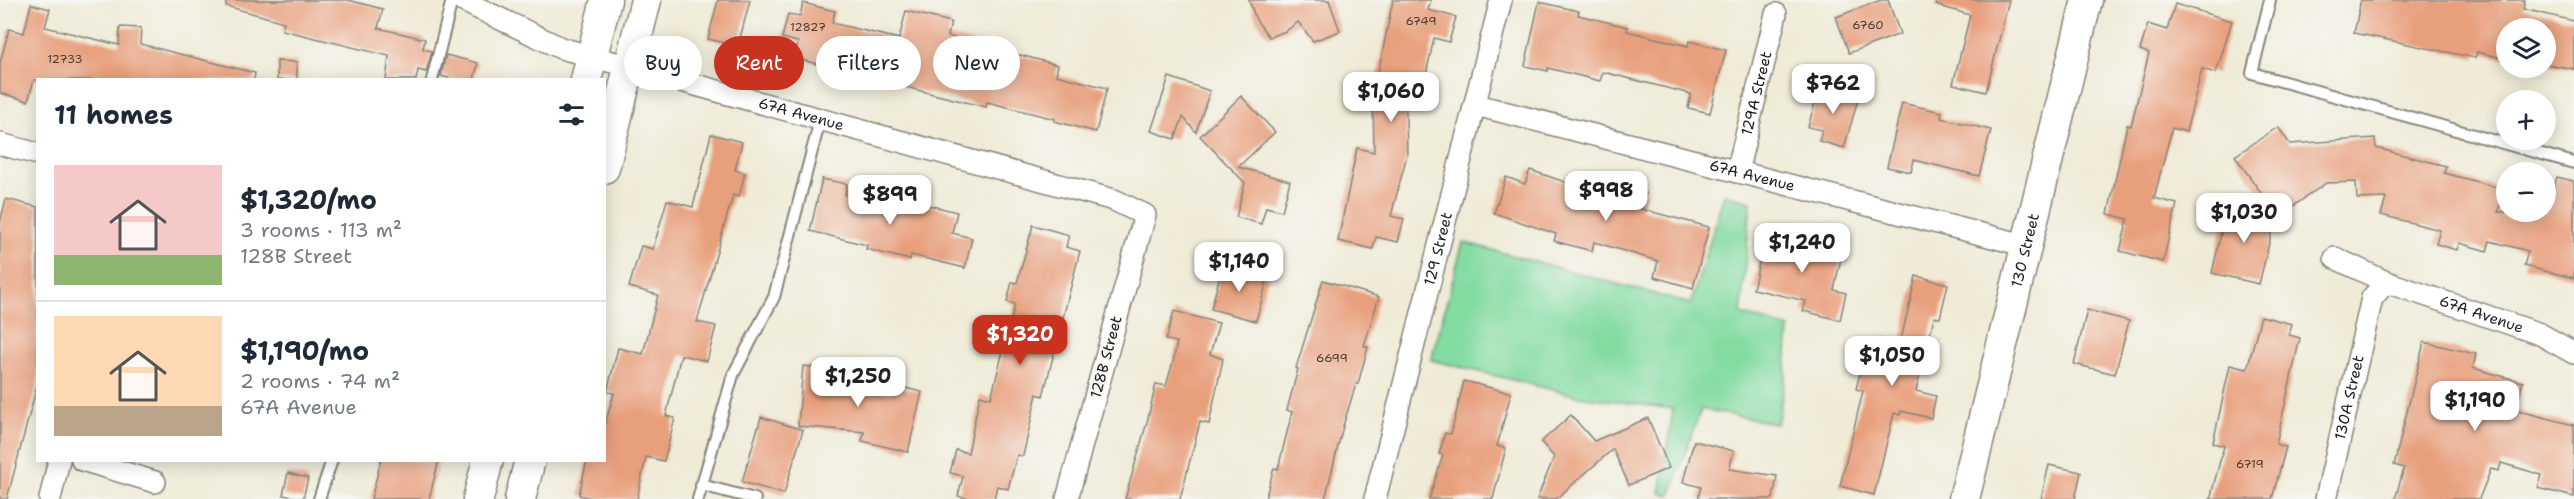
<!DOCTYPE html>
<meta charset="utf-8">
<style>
body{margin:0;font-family:"Shantell Sans",sans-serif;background:#f6f6f7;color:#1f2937;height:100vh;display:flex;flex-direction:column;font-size:22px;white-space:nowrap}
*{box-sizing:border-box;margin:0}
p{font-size:20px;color:#747a83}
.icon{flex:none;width:33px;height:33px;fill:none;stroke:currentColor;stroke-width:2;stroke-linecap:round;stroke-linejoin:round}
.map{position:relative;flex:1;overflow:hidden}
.drawer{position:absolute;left:36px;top:78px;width:570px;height:384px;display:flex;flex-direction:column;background:#fff;border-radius:0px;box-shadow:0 3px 15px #0003}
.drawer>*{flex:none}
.banner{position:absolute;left:624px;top:36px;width:570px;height:54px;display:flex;gap:12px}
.tools{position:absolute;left:2496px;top:18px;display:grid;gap:12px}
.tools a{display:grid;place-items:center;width:60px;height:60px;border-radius:50%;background:#fff;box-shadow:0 3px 15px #0003;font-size:30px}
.price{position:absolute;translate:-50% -51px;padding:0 14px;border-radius:12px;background:#fff;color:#222;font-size:20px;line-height:39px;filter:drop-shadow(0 2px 3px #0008)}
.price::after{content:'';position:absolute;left:50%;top:36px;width:18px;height:14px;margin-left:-9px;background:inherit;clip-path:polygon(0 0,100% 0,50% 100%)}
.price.on{background:#c8321e;color:#fff}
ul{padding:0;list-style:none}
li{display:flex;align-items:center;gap:18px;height:150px;padding:0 18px}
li+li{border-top:2px solid #e0e1e3}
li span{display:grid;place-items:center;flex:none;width:168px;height:120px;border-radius:0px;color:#555}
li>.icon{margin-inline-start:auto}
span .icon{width:72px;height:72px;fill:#fffc;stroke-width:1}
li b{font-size:26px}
h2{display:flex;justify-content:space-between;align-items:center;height:72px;padding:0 18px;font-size:26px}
.pill{padding:0 21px;border-radius:27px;background:#fff;box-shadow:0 3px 15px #0003;font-size:21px;line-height:54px}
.pill.on{background:#c8321e;color:#fff}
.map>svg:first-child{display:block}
</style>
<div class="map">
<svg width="2574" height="499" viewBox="0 0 2574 499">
<rect width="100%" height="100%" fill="#f6f6f2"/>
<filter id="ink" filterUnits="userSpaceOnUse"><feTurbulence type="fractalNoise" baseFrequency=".0167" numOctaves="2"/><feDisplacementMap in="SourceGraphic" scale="12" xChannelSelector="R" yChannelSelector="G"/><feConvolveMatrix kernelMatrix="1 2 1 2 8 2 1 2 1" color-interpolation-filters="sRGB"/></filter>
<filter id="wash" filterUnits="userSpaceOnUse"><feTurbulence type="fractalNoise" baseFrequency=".008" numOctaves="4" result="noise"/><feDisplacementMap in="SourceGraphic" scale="24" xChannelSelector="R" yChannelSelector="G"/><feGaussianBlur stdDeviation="1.35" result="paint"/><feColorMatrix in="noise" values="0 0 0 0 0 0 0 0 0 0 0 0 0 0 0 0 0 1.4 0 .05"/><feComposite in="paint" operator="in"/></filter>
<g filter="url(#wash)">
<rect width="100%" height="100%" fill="#efebd7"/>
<!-- green -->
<polygon fill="#82dba0" stroke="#4f7c5e" stroke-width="1.5" points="1724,194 1751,201 1741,314 1789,328 1785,380 1777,424 1701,409 1670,496 1660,493 1673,409 1578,396 1431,360 1463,242 1691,304"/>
<g id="blocks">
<!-- building -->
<g fill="#e89f7b">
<polygon points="226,0 348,0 383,9 378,28 425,39 423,49 432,51 426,72 418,70 416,80 386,80 389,56 282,30 284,22 226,6"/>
<polygon points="718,0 750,0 738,46 708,39"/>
<polygon points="1249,0 1329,0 1340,31 1313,41 1298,22 1286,31 1269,37 1256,20"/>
<polygon points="1393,0 1431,0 1428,10 1456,17 1449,42 1434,38 1424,84 1405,80 1407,155 1391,216 1404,219 1398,242 1376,237 1373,249 1338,241 1357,148 1374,152 1373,98"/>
<polygon points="1881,0 1888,0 1900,34 1849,53 1836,17"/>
<polygon points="1937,0 2009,0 1986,92 1953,84 1970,15 1936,5"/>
<polygon points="2361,0 2525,0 2523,9 2574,21 2574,69 2546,64 2546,28 2506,28 2506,59 2477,52 2475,58 2354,33"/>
<polygon points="1539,2 1579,11 1578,15 1628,27 1627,31 1688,46 1689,41 1726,50 1710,113 1688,108 1691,94 1603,72 1600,81 1548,68 1548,71 1525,66"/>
<polygon points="803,3 835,11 832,23 899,39 906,11 951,22 948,36 1058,65 1056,75 1107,88 1096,132 1054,121 1055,119 987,102 986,107 933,94 794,58 798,42 782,38 788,14 800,16"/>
<polygon points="31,4 50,9 45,27 119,45 120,27 141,28 140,44 255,73 254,80 34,80 28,101 0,93 0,63 9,29 24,33"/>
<polygon points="2175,4 2232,21 2216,73 2202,69 2186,132 2172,128 2154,198 2177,204 2163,262 2120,251 2128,219 2108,214 2127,125 2131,126 2149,53 2140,50 2148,24 2167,30"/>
<polygon points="446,55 478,63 474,80 455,80 441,76"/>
<polygon points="277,61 297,62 297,80 277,80"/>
<polygon points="1169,77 1210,91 1196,132 1183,117 1175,139 1151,131"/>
<polygon points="1820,85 1859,96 1844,148 1819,141 1822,130 1808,127"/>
<polygon points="1241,96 1275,132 1238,167 1290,181 1282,211 1266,207 1261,224 1236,217 1245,183 1200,136"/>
<polygon points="1902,103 1942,112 1941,118 1991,130 1979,176 1914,160 1911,172 1887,167"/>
<polygon points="2278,127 2290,144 2375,138 2376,148 2446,166 2444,173 2504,189 2498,212 2546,212 2546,206 2549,207 2557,177 2574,181 2574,278 2524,266 2528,251 2490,241 2487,251 2459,243 2457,250 2436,244 2440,230 2381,215 2386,198 2357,199 2356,182 2326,183 2278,217 2235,156"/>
<polygon points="711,134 742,142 735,170 745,173 739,197 733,195 697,322 716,326 707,361 681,355 666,416 675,418 664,461 646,457 637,499 594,499 579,495 587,460 604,460 604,428 614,393 607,392 618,348 643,354 658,295 629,287 641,246 653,249 667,200 693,207"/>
<polygon points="1530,170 1568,183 1569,176 1620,188 1621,185 1646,193 1641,209 1709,227 1693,288 1654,277 1658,261 1594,242 1592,251 1554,241 1556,234 1494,213 1506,177 1525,184"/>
<polygon points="822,179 847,184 845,195 890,206 892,196 957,212 952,233 972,238 965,268 911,255 910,260 866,249 867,245 810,231"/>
<polygon points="6,199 38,207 38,382 7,499 0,499 0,223"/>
<polygon points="2228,203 2276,215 2259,284 2212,273"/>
<polygon points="1033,225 1069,235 1066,247 1080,251 1043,396 1037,394 1023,456 1017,455 1008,489 997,486 994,499 970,499 958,496 963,476 950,473 956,450 968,453 980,395 991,398 1015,304 1007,302 1012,282 1017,283"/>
<polygon points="1766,233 1843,249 1834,290 1846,293 1840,320 1803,311 1806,301 1753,289"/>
<polygon points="1223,264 1268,277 1256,321 1211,309"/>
<polygon points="1916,276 1948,284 1940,318 1934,317 1916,391 1936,396 1931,418 1901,411 1900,415 1894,413 1874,495 1840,486 1863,391 1856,389 1862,364 1872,366 1879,339 1900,344"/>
<polygon points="1323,280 1379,297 1364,346 1368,347 1358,384 1356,384 1343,426 1325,499 1265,499 1274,468 1278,469 1292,412 1287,410 1298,369 1296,368"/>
<polygon points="2087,310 2129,321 2115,374 2074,364"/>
<polygon points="1174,311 1219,323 1210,354 1223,359 1209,424 1200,422 1180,499 1125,499 1147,422 1156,384 1166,386 1173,362 1177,342 1166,340"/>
<polygon points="2261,316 2292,324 2289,335 2300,338 2276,444 2286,447 2272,499 2210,499 2224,446 2213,443 2230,365 2247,369"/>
<polygon points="2424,342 2476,354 2473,368 2523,382 2515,410 2574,425 2574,497 2538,488 2542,475 2501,463 2499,471 2491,469 2479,499 2395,499 2404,468 2394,465"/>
<polygon points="803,366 851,371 850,383 890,393 893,385 922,392 908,452 862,441 864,432 798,426"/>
<polygon points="1464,381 1511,393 1497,446 1506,448 1493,499 1429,499 1443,455 1439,454 1445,433 1451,434"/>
<polygon points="1571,415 1594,441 1648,418 1669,468 1629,485 1613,449 1556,499 1537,499 1554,457 1541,442"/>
<polygon points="761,417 803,430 784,494 742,482"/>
<polygon points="1694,441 1734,451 1729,469 1777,476 1773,499 1698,499 1701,487 1683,482"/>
<polygon points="381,460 439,460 429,499 371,499"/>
<polygon points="2049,465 2081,472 2075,499 2041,499"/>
<polygon points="288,473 308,478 303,499 283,495"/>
</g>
</g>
</g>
<g filter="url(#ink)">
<use href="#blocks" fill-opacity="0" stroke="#86847a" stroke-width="1.5"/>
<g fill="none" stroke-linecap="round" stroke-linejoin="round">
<defs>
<g id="lane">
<polyline points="2270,0 2252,73 2574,163"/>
<polyline points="432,80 452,0"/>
<polyline points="701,485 755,499"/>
<polyline points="319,499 332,460"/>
<polyline points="698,499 733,375 774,297 820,120"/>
</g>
<g id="street">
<path id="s1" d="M461 0 561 48 1114 200 1145 215 1067 499"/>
<path id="s2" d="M1476 105 2028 246"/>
<polyline points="0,144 38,154"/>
<path id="s3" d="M1737 172 1776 14"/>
<polyline points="2335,258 2386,282"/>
<polyline points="82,460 155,482"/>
<polyline points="50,499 59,460"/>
<path id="s4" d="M1375 499 1501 0"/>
<path id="s5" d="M2326 499 2372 298 2386 282 2540 334 2574 353"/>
</g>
<g id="secondary">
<polyline points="586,80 606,0"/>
<polyline points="604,168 646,0"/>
<polyline points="478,499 488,460"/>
<polyline points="520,499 530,460"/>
<path id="s6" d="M1964 499 2087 0"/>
</g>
</defs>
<!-- lane casing -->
<use href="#lane" stroke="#86847a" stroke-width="14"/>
<!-- street casing -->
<use href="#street" stroke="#86847a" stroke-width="24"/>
<!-- secondary casing -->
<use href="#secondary" stroke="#86847a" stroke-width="33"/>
<!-- lane -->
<use href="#lane" stroke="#fff" stroke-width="10"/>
<!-- street -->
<use href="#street" stroke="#fff" stroke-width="21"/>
<!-- secondary -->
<use href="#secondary" stroke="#fff" stroke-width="30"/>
</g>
</g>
<g text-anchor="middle" stroke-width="4.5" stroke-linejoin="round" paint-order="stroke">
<!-- number labels -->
<g font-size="12" fill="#4f3d34">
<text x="1421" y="25">6749</text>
<text x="1868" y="29">6760</text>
<text x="808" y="31">12827</text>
<text x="65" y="63">12733</text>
<text x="1332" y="362">6699</text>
<text x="2250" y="468">6719</text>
</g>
<!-- street labels -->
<g font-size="15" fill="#1c1c1c" stroke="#f6f6f2">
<text dy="5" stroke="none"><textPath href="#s3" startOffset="81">129A Street</textPath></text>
<text dy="5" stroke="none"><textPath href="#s1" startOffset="360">67A Avenue</textPath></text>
<text dy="5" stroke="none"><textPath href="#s2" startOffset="285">67A Avenue</textPath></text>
<text dy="5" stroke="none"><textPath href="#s4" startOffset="258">129 Street</textPath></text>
<text dy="5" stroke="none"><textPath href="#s6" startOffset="256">130 Street</textPath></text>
<text dy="5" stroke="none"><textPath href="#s5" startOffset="328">67A Avenue</textPath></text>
<text transform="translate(1106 357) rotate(-75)" y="5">128B Street</text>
<text dy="5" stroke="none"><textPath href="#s5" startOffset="104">130A Street</textPath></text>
</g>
</g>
</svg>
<div class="tools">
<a><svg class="icon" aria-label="layers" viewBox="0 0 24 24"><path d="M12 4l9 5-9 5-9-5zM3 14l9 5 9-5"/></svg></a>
<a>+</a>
<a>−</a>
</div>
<b class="price" style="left:1833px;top:115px">$762</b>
<b class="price" style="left:1391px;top:123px">$1,060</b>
<b class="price" style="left:1606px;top:222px">$998</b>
<b class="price" style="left:890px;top:226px">$899</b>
<b class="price" style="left:2244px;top:244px">$1,030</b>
<b class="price" style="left:1802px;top:274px">$1,240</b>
<b class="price" style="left:1239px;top:293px">$1,140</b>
<b class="price on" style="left:1020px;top:366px">$1,320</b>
<b class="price" style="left:1892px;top:387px">$1,050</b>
<b class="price" style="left:858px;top:408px">$1,250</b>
<b class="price" style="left:2475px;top:432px">$1,190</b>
<div class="banner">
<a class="pill">Buy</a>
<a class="pill on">Rent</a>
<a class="pill">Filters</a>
<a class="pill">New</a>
</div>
<section class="drawer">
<h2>11 homes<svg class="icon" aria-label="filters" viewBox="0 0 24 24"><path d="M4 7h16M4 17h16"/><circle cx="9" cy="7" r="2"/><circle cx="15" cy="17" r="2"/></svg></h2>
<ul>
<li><span style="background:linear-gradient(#f6c9c9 75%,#8fb573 0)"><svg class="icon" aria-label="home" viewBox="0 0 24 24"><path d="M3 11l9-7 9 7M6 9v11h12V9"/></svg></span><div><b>$1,320/mo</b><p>3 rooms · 113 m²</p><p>128B Street</p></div></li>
<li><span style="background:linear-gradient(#ffd9b3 75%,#b9a48a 0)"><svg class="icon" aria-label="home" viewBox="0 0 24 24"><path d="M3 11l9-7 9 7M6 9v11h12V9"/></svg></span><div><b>$1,190/mo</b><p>2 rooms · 74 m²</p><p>67A Avenue</p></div></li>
</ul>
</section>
</div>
